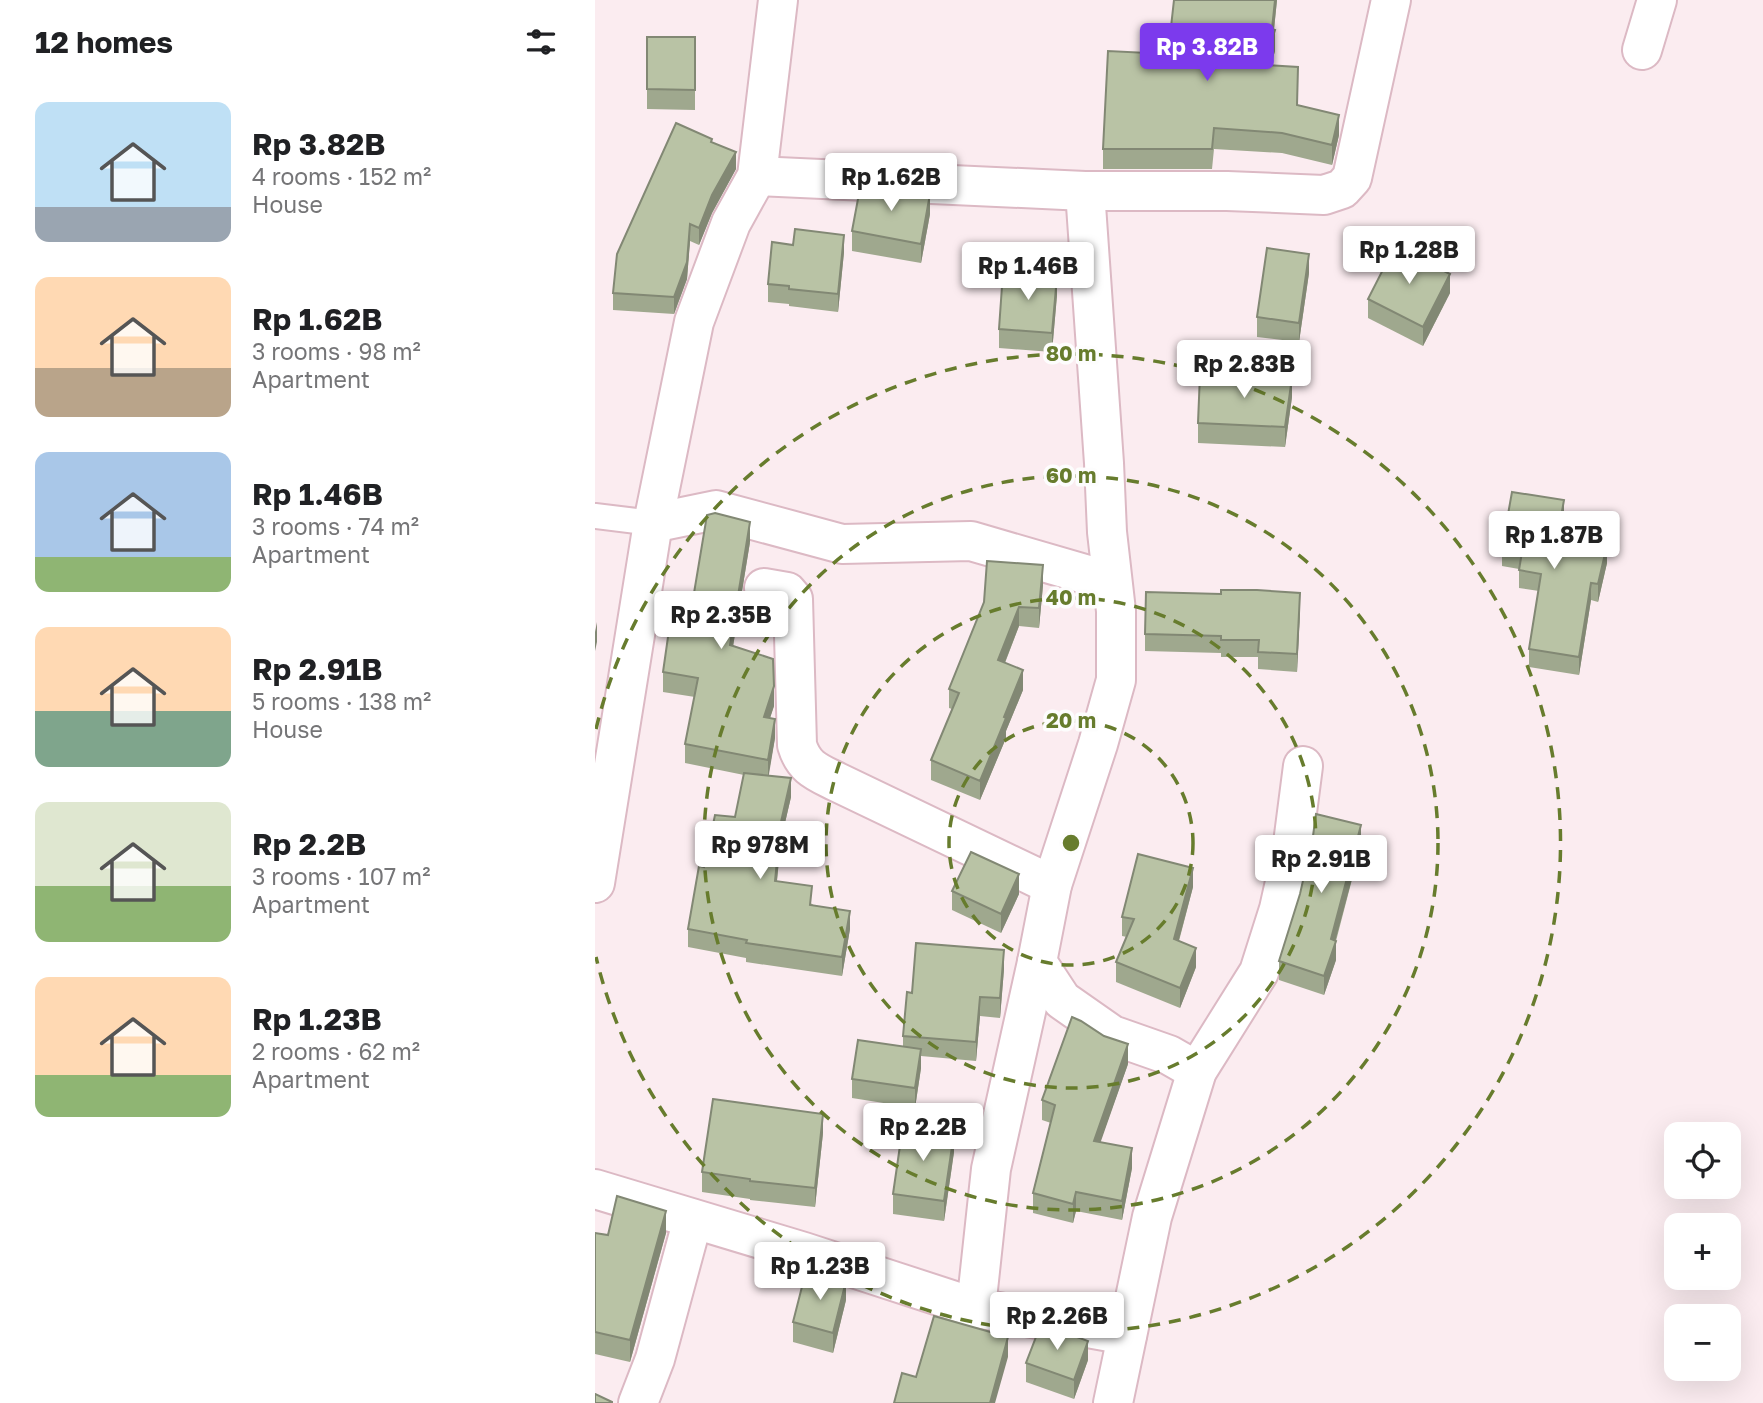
<!DOCTYPE html>
<meta charset="utf-8">
<style>
body{margin:0;font-family:"Golos Text",sans-serif;background:#f2f2f2;color:#202124;height:100vh;display:flex;flex-direction:column;font-size:26px;white-space:nowrap}
*{box-sizing:border-box;margin:0}
p{font-size:23px;color:#757577}
.icon{flex:none;width:38px;height:38px;fill:none;stroke:currentColor;stroke-width:2;stroke-linecap:round;stroke-linejoin:round}
.map{position:relative;flex:1;overflow:hidden}
.drawer{display:flex;flex-direction:column;background:#fff;width:595px}
.drawer>*{flex:none}
.tools{position:absolute;left:1069px;top:1122px;display:grid;gap:14px}
.tools a{display:grid;place-items:center;width:77px;height:77px;border-radius:14px;background:#fff;box-shadow:0 7px 28px #0002;font-size:35px}
.price{position:absolute;translate:-50% -60px;padding:0 16px;border-radius:7px;background:#fff;color:#222;font-size:23px;line-height:46px;filter:drop-shadow(0 2px 4px #0008)}
.price::after{content:'';position:absolute;left:50%;top:42px;width:21px;height:16px;margin-left:-10px;background:inherit;clip-path:polygon(0 0,100% 0,50% 100%)}
.price.active{background:#7c3aed;color:#fff}
ul{padding:0;list-style:none}
li{display:flex;align-items:center;gap:21px;height:175px;padding:0 35px}
li span{display:grid;place-items:center;flex:none;width:196px;height:140px;border-radius:14px;color:#555}
li>.icon{margin-inline-start:auto}
span .icon{width:84px;height:84px;fill:#fffc;stroke-width:1}
li b{font-size:30px}
h2{display:flex;justify-content:space-between;align-items:center;height:84px;padding:0 35px;font-size:30px}
main{display:flex;flex:1;min-height:0}
.map>svg:first-child{display:block}
</style>
<main>
<section class="drawer">
<h2>12 homes<svg class="icon" aria-label="filters" viewBox="0 0 24 24"><path d="M4 7h16M4 17h16"/><circle cx="9" cy="7" r="2"/><circle cx="15" cy="17" r="2"/></svg></h2>
<ul>
<li><span style="background:linear-gradient(#bfe0f5 75%,#9aa5b1 0)"><svg class="icon" aria-label="home" viewBox="0 0 24 24"><path d="M3 11l9-7 9 7M6 9v11h12V9"/></svg></span><div><b>Rp 3.82B</b><p>4 rooms · 152 m²</p><p>House</p></div></li>
<li><span style="background:linear-gradient(#ffd9b3 65%,#b9a48a 0)"><svg class="icon" aria-label="home" viewBox="0 0 24 24"><path d="M3 11l9-7 9 7M6 9v11h12V9"/></svg></span><div><b>Rp 1.62B</b><p>3 rooms · 98 m²</p><p>Apartment</p></div></li>
<li><span style="background:linear-gradient(#a9c7e8 75%,#8fb573 0)"><svg class="icon" aria-label="home" viewBox="0 0 24 24"><path d="M3 11l9-7 9 7M6 9v11h12V9"/></svg></span><div><b>Rp 1.46B</b><p>3 rooms · 74 m²</p><p>Apartment</p></div></li>
<li><span style="background:linear-gradient(#ffd9b3 60%,#7fa58c 0)"><svg class="icon" aria-label="home" viewBox="0 0 24 24"><path d="M3 11l9-7 9 7M6 9v11h12V9"/></svg></span><div><b>Rp 2.91B</b><p>5 rooms · 138 m²</p><p>House</p></div></li>
<li><span style="background:linear-gradient(#dfe7d0 60%,#8fb573 0)"><svg class="icon" aria-label="home" viewBox="0 0 24 24"><path d="M3 11l9-7 9 7M6 9v11h12V9"/></svg></span><div><b>Rp 2.2B</b><p>3 rooms · 107 m²</p><p>Apartment</p></div></li>
<li><span style="background:linear-gradient(#ffd9b3 70%,#8fb573 0)"><svg class="icon" aria-label="home" viewBox="0 0 24 24"><path d="M3 11l9-7 9 7M6 9v11h12V9"/></svg></span><div><b>Rp 1.23B</b><p>2 rooms · 62 m²</p><p>Apartment</p></div></li>
</ul>
</section>
<div class="map">
<svg width="1168" height="1403" viewBox="0 0 1168 1403">
<rect width="100%" height="100%" fill="#fbecf0"/>
<g fill="none" stroke-linecap="round" stroke-linejoin="round">
<defs>
<polyline id="service" points="0,516 58,523"/>
<g id="minor">
<polyline points="1047,50 1062,0"/>
<polyline points="162,176 490,191"/>
<polyline points="58,523 121,510 247,544 376,541 517,582"/>
<path d="M169 588 192 592 198 599 202 745C209 768 222 772 242 782L457 885"/>
<polyline points="0,883 58,523 99,322 136,223 162,176 183,0"/>
<polyline points="602,1071 574,1055 517,1035 467,1000 442,962 457,885 503,744 521,680 521,611 512,532 509,463 490,191 632,191 729,195 747,189 757,178 796,0"/>
<polyline points="0,1189 209,1252 381,1308 532,1335"/>
<polyline points="381,1308 396,1169 442,962"/>
<polyline points="43,1403 60,1359 98,1219"/>
<polyline points="518,1403 557,1217 602,1071 664,972 684,909 697,851 708,766"/>
</g>
</defs>
<!-- service casing -->
<use href="#service" stroke="#dcb9c4" stroke-width="28"/>
<!-- minor casing -->
<use href="#minor" stroke="#dcb9c4" stroke-width="42"/>
<!-- service -->
<use href="#service" stroke="#fff" stroke-width="24"/>
<!-- minor -->
<use href="#minor" stroke="#fff" stroke-width="38"/>
</g>
<!-- wall -->
<g fill="#9fa88e">
<polygon points="579,0 682,0 679,30 680,51 676,66 702,105 744,135 737,165 687,153 619,149 617,169 508,169 508,149 573,54"/>
<polygon points="52,37 100,37 100,110 52,109"/>
<polygon points="117,142 141,169 117,213 104,245 95,241 92,279 79,314 18,310 18,293"/>
<polygon points="335,214 326,263 257,251 257,231"/>
<polygon points="198,245 249,252 243,312 194,306 194,304 173,302 173,284"/>
<polygon points="714,273 704,342 662,337 662,317"/>
<polygon points="855,293 828,346 773,318 773,299"/>
<polygon points="462,295 457,352 404,348 404,329"/>
<polygon points="697,397 690,447 603,443 603,423"/>
<polygon points="969,518 966,535 1012,563 1003,602 996,600 984,675 934,667 934,649 944,591 924,588 924,569 907,566 907,548"/>
<polygon points="155,542 138,646 179,706 175,718 180,738 173,776 196,797 186,840 182,881 255,929 247,976 151,962 151,958 93,947 93,929 109,867 140,817 149,775 90,763 90,744 100,697 68,692 68,672 97,605"/>
<polygon points="448,585 444,628 424,626 410,663 428,690 411,731 411,738 385,800 336,780 336,760 357,709 354,708 354,689 389,602"/>
<polygon points="705,610 702,672 663,669 663,657 626,657 626,653 550,651 550,634"/>
<polygon points="766,845 741,941 741,960 729,995 684,980 684,961"/>
<polygon points="598,887 584,941 601,967 585,1008 521,982 521,962 532,937 527,936 527,917"/>
<polygon points="357,891 424,894 406,933 357,910"/>
<polygon points="409,969 405,1018 385,1016 381,1061 326,1056 326,1068 320,1108 257,1098 257,1079 308,1046 308,1036 317,993"/>
<polygon points="533,1064 505,1142 537,1168 527,1220 481,1211 478,1223 438,1213 438,1193 456,1123 447,1120 447,1100"/>
<polygon points="228,1133 220,1207 155,1200 155,1199 107,1192 107,1172"/>
<polygon points="359,1152 349,1221 298,1214 298,1194"/>
<polygon points="0,1233 13,1235 71,1233 35,1362 0,1354"/>
<polygon points="251,1300 238,1353 198,1342 198,1322"/>
<polygon points="493,1360 479,1399 431,1382 431,1363"/>
</g>
<!-- shaded-wall -->
<g fill="#828874">
<polygon points="680,0 682,0 678,38 680,30 680,51 669,86 669,65 677,29"/>
<polygon points="744,115 744,135 737,165 737,145"/>
<polygon points="141,152 141,169 117,213 104,245 104,228 117,195"/>
<polygon points="335,194 335,214 326,263 326,244"/>
<polygon points="95,224 95,241 92,279 79,314 79,297"/>
<polygon points="249,235 249,252 243,312 243,294"/>
<polygon points="714,254 714,273 704,342 704,323"/>
<polygon points="855,274 855,293 828,346 828,327"/>
<polygon points="462,276 462,295 457,352 457,333"/>
<polygon points="697,378 697,397 690,447 690,427"/>
<polygon points="969,500 969,518 963,552 963,534"/>
<polygon points="155,522 155,542 135,665 135,645"/>
<polygon points="1012,545 1012,563 1003,602 1003,584"/>
<polygon points="448,565 448,585 444,628 444,608"/>
<polygon points="996,583 996,600 984,675 984,657"/>
<polygon points="705,593 705,610 702,672 702,654"/>
<polygon points="424,607 424,626 403,680 403,660"/>
<polygon points="2,622 2,642 0,651 0,632"/>
<polygon points="428,670 428,690 411,731 411,738 385,800 385,781 409,717"/>
<polygon points="179,686 179,706 169,736 169,717"/>
<polygon points="180,719 180,738 173,780 173,760"/>
<polygon points="196,778 196,797 186,840 180,899 180,881 186,822"/>
<polygon points="766,825 766,845 737,953 741,941 741,960 729,995 729,976 736,939"/>
<polygon points="598,868 598,887 579,958 579,939"/>
<polygon points="424,874 424,894 406,933 406,914"/>
<polygon points="255,911 255,929 247,976 247,957"/>
<polygon points="601,948 601,967 585,1008 585,988"/>
<polygon points="409,950 409,969 405,1018 405,998"/>
<polygon points="385,997 385,1016 381,1061 381,1042"/>
<polygon points="533,1044 533,1064 499,1161 499,1141"/>
<polygon points="326,1049 326,1068 320,1108 320,1088"/>
<polygon points="228,1114 228,1133 220,1207 220,1188"/>
<polygon points="359,1133 359,1152 349,1221 349,1201"/>
<polygon points="537,1148 537,1168 527,1220 527,1201"/>
<polygon points="481,1192 481,1211 478,1223 478,1204"/>
<polygon points="71,1211 71,1233 35,1362 35,1340"/>
<polygon points="251,1281 251,1300 238,1353 238,1333"/>
<polygon points="413,1337 413,1357 400,1403 395,1403"/>
<polygon points="493,1341 493,1360 479,1399 479,1380"/>
</g>
<!-- building -->
<g fill="#b9c3a5" stroke="#828874" stroke-width="2">
<polygon points="579,0 680,0 677,29 680,30 669,65 703,67 702,105 744,115 737,145 687,133 619,128 617,149 508,149 513,51 573,54"/>
<polygon points="52,37 100,37 100,90 52,89"/>
<polygon points="81,123 117,139 116,142 141,152 117,195 104,228 95,224 92,262 79,297 18,293 22,254"/>
<polygon points="266,183 335,194 326,244 257,231"/>
<polygon points="200,229 249,235 243,294 194,289 194,286 173,284 177,242 198,245"/>
<polygon points="800,246 855,274 828,327 773,299"/>
<polygon points="672,248 714,254 704,323 662,317"/>
<polygon points="408,272 462,276 457,333 404,329"/>
<polygon points="605,374 697,378 690,427 603,423"/>
<polygon points="917,492 969,500 963,534 1012,545 1003,584 996,583 984,657 934,649 946,574 924,570 927,552 907,548"/>
<polygon points="120,513 155,522 135,645 178,659 179,686 169,717 180,719 173,760 90,744 103,678 68,672 78,602 97,605 112,515"/>
<polygon points="392,561 448,565 444,608 424,607 403,660 428,670 409,717 411,718 385,781 336,760 364,693 354,689 389,602"/>
<polygon points="626,590 662,590 705,593 702,654 663,652 664,640 626,640 626,636 550,634 551,592 626,594"/>
<polygon points="149,773 196,778 186,822 180,881 217,886 215,905 255,911 247,957 151,943 152,940 93,929 104,866 109,867 120,815 140,817"/>
<polygon points="721,814 766,825 736,939 741,941 729,976 684,961 705,894 718,836"/>
<polygon points="376,852 424,874 406,914 357,891"/>
<polygon points="543,854 598,868 579,939 601,948 585,988 521,962 539,919 527,917"/>
<polygon points="321,943 409,950 405,998 385,997 381,1042 308,1036 312,992 317,993"/>
<polygon points="477,1017 486,1021 509,1036 533,1044 499,1141 537,1148 527,1201 481,1192 478,1204 438,1193 460,1105 447,1100"/>
<polygon points="263,1040 326,1049 320,1088 257,1079"/>
<polygon points="118,1099 228,1114 220,1188 155,1181 155,1179 107,1172"/>
<polygon points="308,1125 359,1133 349,1201 298,1194"/>
<polygon points="22,1196 71,1211 35,1340 0,1332 0,1233 13,1235"/>
<polygon points="211,1271 251,1281 238,1333 198,1322"/>
<polygon points="339,1316 413,1337 395,1403 299,1403 307,1373 321,1377"/>
<polygon points="446,1324 493,1341 479,1380 431,1363"/>
<polygon points="0,1394 17,1402 17,1403 0,1403"/>
</g>
<!-- distance rings -->
<g fill="none" stroke="#677c2d" stroke-width="3.5" stroke-dasharray="12 9">
<circle cx="476" cy="843" r="122"/>
<circle cx="476" cy="843" r="245"/>
<circle cx="476" cy="843" r="367"/>
<path d="M1 729A489 489 0 1 1 1 957"/>
</g>
<circle cx="476" cy="843" r="10" fill="#677c2d" stroke="#fdfdfd" stroke-width="3.5"/>
<g font-size="21" text-anchor="middle" font-weight="bold" fill="#677c2d" stroke="#fdfdfd" stroke-width="7" stroke-linejoin="round" paint-order="stroke">
<text x="476" y="361">80 m</text>
<text x="476" y="483">60 m</text>
<text x="476" y="605">40 m</text>
<text x="476" y="728">20 m</text>
</g>
</svg>
<div class="tools">
<a><svg class="icon" aria-label="locate" viewBox="0 0 24 24"><circle cx="12" cy="12" r="6"/><path d="M12 2v4M12 18v4M2 12h4M18 12h4"/></svg></a>
<a>+</a>
<a>−</a>
</div>
<b class="price active" style="left:612px;top:83px">Rp 3.82B</b>
<b class="price" style="left:296px;top:213px">Rp 1.62B</b>
<b class="price" style="left:814px;top:286px">Rp 1.28B</b>
<b class="price" style="left:433px;top:302px">Rp 1.46B</b>
<b class="price" style="left:649px;top:400px">Rp 2.83B</b>
<b class="price" style="left:959px;top:571px">Rp 1.87B</b>
<b class="price" style="left:126px;top:651px">Rp 2.35B</b>
<b class="price" style="left:165px;top:881px">Rp 978M</b>
<b class="price" style="left:726px;top:895px">Rp 2.91B</b>
<b class="price" style="left:328px;top:1163px">Rp 2.2B</b>
<b class="price" style="left:225px;top:1302px">Rp 1.23B</b>
<b class="price" style="left:462px;top:1352px">Rp 2.26B</b>
</div>
</main>
